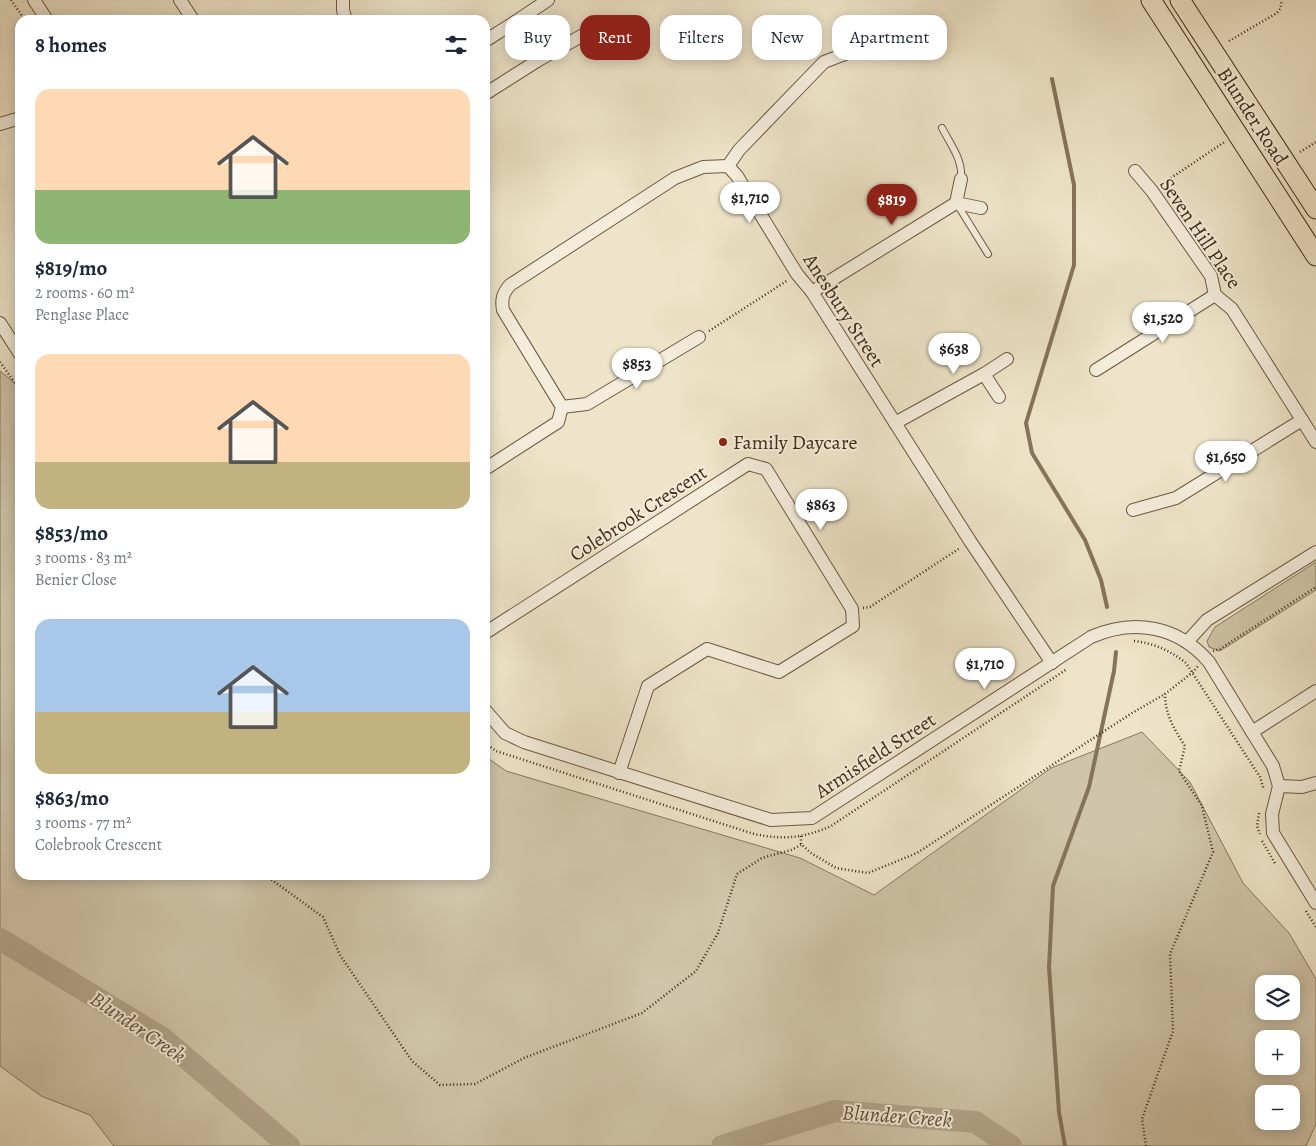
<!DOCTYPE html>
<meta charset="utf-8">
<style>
body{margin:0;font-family:Alegreya,serif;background:#f2f2f3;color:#1f2937;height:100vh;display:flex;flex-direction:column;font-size:19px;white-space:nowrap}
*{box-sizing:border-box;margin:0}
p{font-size:16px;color:#747a83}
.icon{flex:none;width:28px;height:28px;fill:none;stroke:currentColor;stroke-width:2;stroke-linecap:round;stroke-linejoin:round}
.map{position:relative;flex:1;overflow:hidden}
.drawer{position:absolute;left:15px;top:15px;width:475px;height:865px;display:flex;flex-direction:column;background:#fff;border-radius:15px;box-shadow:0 2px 12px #0003}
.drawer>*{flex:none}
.guide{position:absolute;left:505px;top:15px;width:475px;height:45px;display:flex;gap:10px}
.controls{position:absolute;left:1255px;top:975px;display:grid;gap:10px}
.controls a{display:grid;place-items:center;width:45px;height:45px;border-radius:10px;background:#fff;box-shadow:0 2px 12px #0003;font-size:25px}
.price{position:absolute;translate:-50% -42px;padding:0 11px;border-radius:18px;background:#fff;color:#222;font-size:16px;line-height:32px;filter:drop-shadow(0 1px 2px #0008)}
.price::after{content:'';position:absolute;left:50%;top:30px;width:15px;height:11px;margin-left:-8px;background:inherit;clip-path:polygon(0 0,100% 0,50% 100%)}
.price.active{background:#8f2418;color:#fff}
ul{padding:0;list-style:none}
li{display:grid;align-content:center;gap:10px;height:265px;padding:0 20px}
li span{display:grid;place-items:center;height:155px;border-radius:15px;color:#555}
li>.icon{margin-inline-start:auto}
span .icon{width:90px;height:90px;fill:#fffc;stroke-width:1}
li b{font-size:21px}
h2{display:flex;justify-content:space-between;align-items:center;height:60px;padding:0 20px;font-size:21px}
.tag{padding:0 18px;border-radius:15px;background:#fff;box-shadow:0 2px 12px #0003;font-size:18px;line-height:45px}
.tag.active{background:#8f2418;color:#fff}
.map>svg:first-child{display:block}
</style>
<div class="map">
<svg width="1316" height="1146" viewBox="0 0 1316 1146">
<rect width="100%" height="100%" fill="#eee4c9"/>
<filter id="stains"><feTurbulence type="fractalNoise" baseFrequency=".004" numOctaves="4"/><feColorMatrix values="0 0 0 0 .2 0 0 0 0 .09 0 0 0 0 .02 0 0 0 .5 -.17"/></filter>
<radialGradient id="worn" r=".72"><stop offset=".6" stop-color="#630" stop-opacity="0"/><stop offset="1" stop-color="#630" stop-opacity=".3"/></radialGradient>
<!-- green -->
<g fill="#d0c5aa" stroke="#887860" fill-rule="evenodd">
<path d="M0 371 20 387V875H485V756L506 771 800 858 874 895 1051 768 1142 732 1190 782 1243 883 1289 933 1316 979V1124L1306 1146H114L90 1115 41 1096 0 1066ZM1264 984H1291V1011H1264ZM1264 1039H1291V1066H1264ZM1264 1094H1291V1121H1264Z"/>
<polygon points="1316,562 1316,590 1220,651 1209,647 1207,641 1215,627"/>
</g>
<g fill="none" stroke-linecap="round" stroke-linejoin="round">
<!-- stream -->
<g stroke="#85745c" stroke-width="4">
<polyline points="1052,79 1074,185 1074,265 1026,423 1032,453 1085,540 1101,580 1107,607"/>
<polyline points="1065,1146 1059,1112 1049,967 1053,886 1089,787 1114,671 1116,652"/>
</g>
<!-- river -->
<g stroke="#b3a58c" stroke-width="22">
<polyline points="0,939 164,1039 289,1146"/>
<polyline points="722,1146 835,1111 975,1122 1011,1146"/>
</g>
<defs>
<g id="service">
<path d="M942 128C951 145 963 160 961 179"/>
<polyline points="957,204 988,254"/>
</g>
<g id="minor">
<polyline points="34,0 47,20"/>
<polyline points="180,0 193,20"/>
<polyline points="343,0 343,10 346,20"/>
<polyline points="548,0 515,22 537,61 583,35"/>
<polyline points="485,41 515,22"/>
<polyline points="485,94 537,61"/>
<polyline points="0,124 20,118"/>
<polyline points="728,166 739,150 824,62 861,48"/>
<polyline points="1135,171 1152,191 1211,276 1215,295 1232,309 1316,442"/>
<polyline points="956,203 961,179"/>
<polyline points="812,292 956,203 981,208"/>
<polyline points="0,323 20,354"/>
<polyline points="1096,370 1215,295"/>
<polyline points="984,374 1007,359"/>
<polyline points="562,407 587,404 699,337"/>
<polyline points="895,423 984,374 999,397"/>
<path d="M485 469 558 422 562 407 503 310C501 299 503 293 510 285L675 178 703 167 728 166 737 176 797 274 812 292 970 541 1052 663"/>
<polyline points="1133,510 1176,498 1302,420"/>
<polyline points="485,633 748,464 766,469 852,609 853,626 779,672 707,649 648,686 619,773"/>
<polyline points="1187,642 1207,620 1316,552"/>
<path d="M485 710 505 733 524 742 771 820 812 818 1091 637C1134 618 1178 626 1209 662L1273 766 1279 786 1272 814 1273 833 1316 903"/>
<polyline points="1252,732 1316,691"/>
<polyline points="1279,786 1302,787 1316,783"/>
</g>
<g id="primary">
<polyline points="1151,0 1316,256"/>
<polyline points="1180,0 1316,209"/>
</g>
</defs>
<!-- service casing -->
<use href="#service" stroke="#6c5942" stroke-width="8"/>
<!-- minor casing -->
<use href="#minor" stroke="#6c5942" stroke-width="14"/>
<!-- primary casing -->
<use href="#primary" stroke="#402b15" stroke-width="21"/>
<!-- path -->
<g stroke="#402b15" stroke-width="2.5" stroke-dasharray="1 2.5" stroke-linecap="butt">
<polyline points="11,0 25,20"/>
<polyline points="1229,41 1277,13 1280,9 1282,0"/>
<polyline points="1300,152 1316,142"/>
<polyline points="1162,184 1226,141"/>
<polyline points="709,331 788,280"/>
<polyline points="0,362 20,390"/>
<polyline points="863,608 870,607 960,548"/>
<path d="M1134 641C1154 643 1171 651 1186 663L1260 777 1264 790"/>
<polyline points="1213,651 1220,649 1316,587"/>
<path d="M485 743 496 751 754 834C784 840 804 838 831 826L1067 669"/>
<polyline points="1259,813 1257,826 1260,834"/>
<polyline points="801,836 801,844 811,853 836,868 868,873 917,853 1132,713 1165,694"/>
<polyline points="1262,841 1276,865"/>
<polyline points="262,875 272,880 323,917 340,955 412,1061 440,1085 475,1084 524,1058 642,1013 696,971 718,933 737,874 762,858 791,850 801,845"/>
<polyline points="1306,911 1316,927"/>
<path d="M1146 1146 1142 1119 1173 1031 1170 954 1213 852 1202 806 1179 771 1185 746C1174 729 1165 714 1165 694L1193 672 1198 666"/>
</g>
<!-- service -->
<use href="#service" stroke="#f4eddc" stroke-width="6"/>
<!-- minor -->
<use href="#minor" stroke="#f4eddc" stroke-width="12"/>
<!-- primary -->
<use href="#primary" stroke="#eee4c9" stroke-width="19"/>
</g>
<!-- markers -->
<circle fill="#8f2418" stroke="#f4eddc" stroke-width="2" cx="723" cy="442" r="5"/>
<g text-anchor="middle" stroke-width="4" stroke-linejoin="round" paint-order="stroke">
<!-- street labels -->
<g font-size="20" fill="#402b15" stroke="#f4eddc">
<text transform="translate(1253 116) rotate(57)" y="7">Blunder Road</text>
<text transform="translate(1201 233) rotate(56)" y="7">Seven Hill Place</text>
<text transform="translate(844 310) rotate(57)" y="7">Anesbury Street</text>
<text transform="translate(638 513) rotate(-33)" y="7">Colebrook Crescent</text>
<text transform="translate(875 755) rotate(-33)" y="7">Armisfield Street</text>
</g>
<!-- poi labels -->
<g font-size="20" fill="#402b15" stroke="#f4eddc" text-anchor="start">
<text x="733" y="449">Family Daycare</text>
</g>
<!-- water labels -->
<g font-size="21" font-style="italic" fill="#625039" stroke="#f4eddc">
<text transform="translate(138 1027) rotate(34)" y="7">Blunder Creek</text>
<text transform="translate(897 1116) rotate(4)" y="7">Blunder Creek</text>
</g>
</g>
<rect width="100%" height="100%" filter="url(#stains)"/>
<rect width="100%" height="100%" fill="url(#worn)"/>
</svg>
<div class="controls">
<a><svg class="icon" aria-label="layers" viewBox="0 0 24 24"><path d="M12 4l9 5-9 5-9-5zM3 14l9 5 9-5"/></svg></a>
<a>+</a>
<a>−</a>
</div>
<b class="price" style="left:750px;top:224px">$1,710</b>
<b class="price active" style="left:892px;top:226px">$819</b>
<b class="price" style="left:1163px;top:344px">$1,520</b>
<b class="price" style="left:954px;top:375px">$638</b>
<b class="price" style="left:637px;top:390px">$853</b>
<b class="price" style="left:1226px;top:483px">$1,650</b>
<b class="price" style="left:821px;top:531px">$863</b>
<b class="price" style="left:985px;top:690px">$1,710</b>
<div class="guide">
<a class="tag">Buy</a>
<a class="tag active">Rent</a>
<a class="tag">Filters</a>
<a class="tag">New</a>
<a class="tag">Apartment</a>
</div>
<section class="drawer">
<h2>8 homes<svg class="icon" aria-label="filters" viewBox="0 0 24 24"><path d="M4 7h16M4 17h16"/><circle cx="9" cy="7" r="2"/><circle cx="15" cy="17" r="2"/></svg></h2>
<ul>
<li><span style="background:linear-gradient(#ffd9b3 65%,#8fb573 0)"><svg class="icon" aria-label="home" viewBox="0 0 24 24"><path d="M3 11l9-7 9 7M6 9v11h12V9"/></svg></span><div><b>$819/mo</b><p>2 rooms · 60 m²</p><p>Penglase Place</p></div></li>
<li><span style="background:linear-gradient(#ffd9b3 70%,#c2b280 0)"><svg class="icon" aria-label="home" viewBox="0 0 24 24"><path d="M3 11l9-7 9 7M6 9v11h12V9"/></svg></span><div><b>$853/mo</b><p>3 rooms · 83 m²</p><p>Benier Close</p></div></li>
<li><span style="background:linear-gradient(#a9c7e8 60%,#c2b280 0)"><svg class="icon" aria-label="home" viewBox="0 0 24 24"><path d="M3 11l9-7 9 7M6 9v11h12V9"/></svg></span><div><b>$863/mo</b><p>3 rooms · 77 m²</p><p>Colebrook Crescent</p></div></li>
</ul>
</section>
</div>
